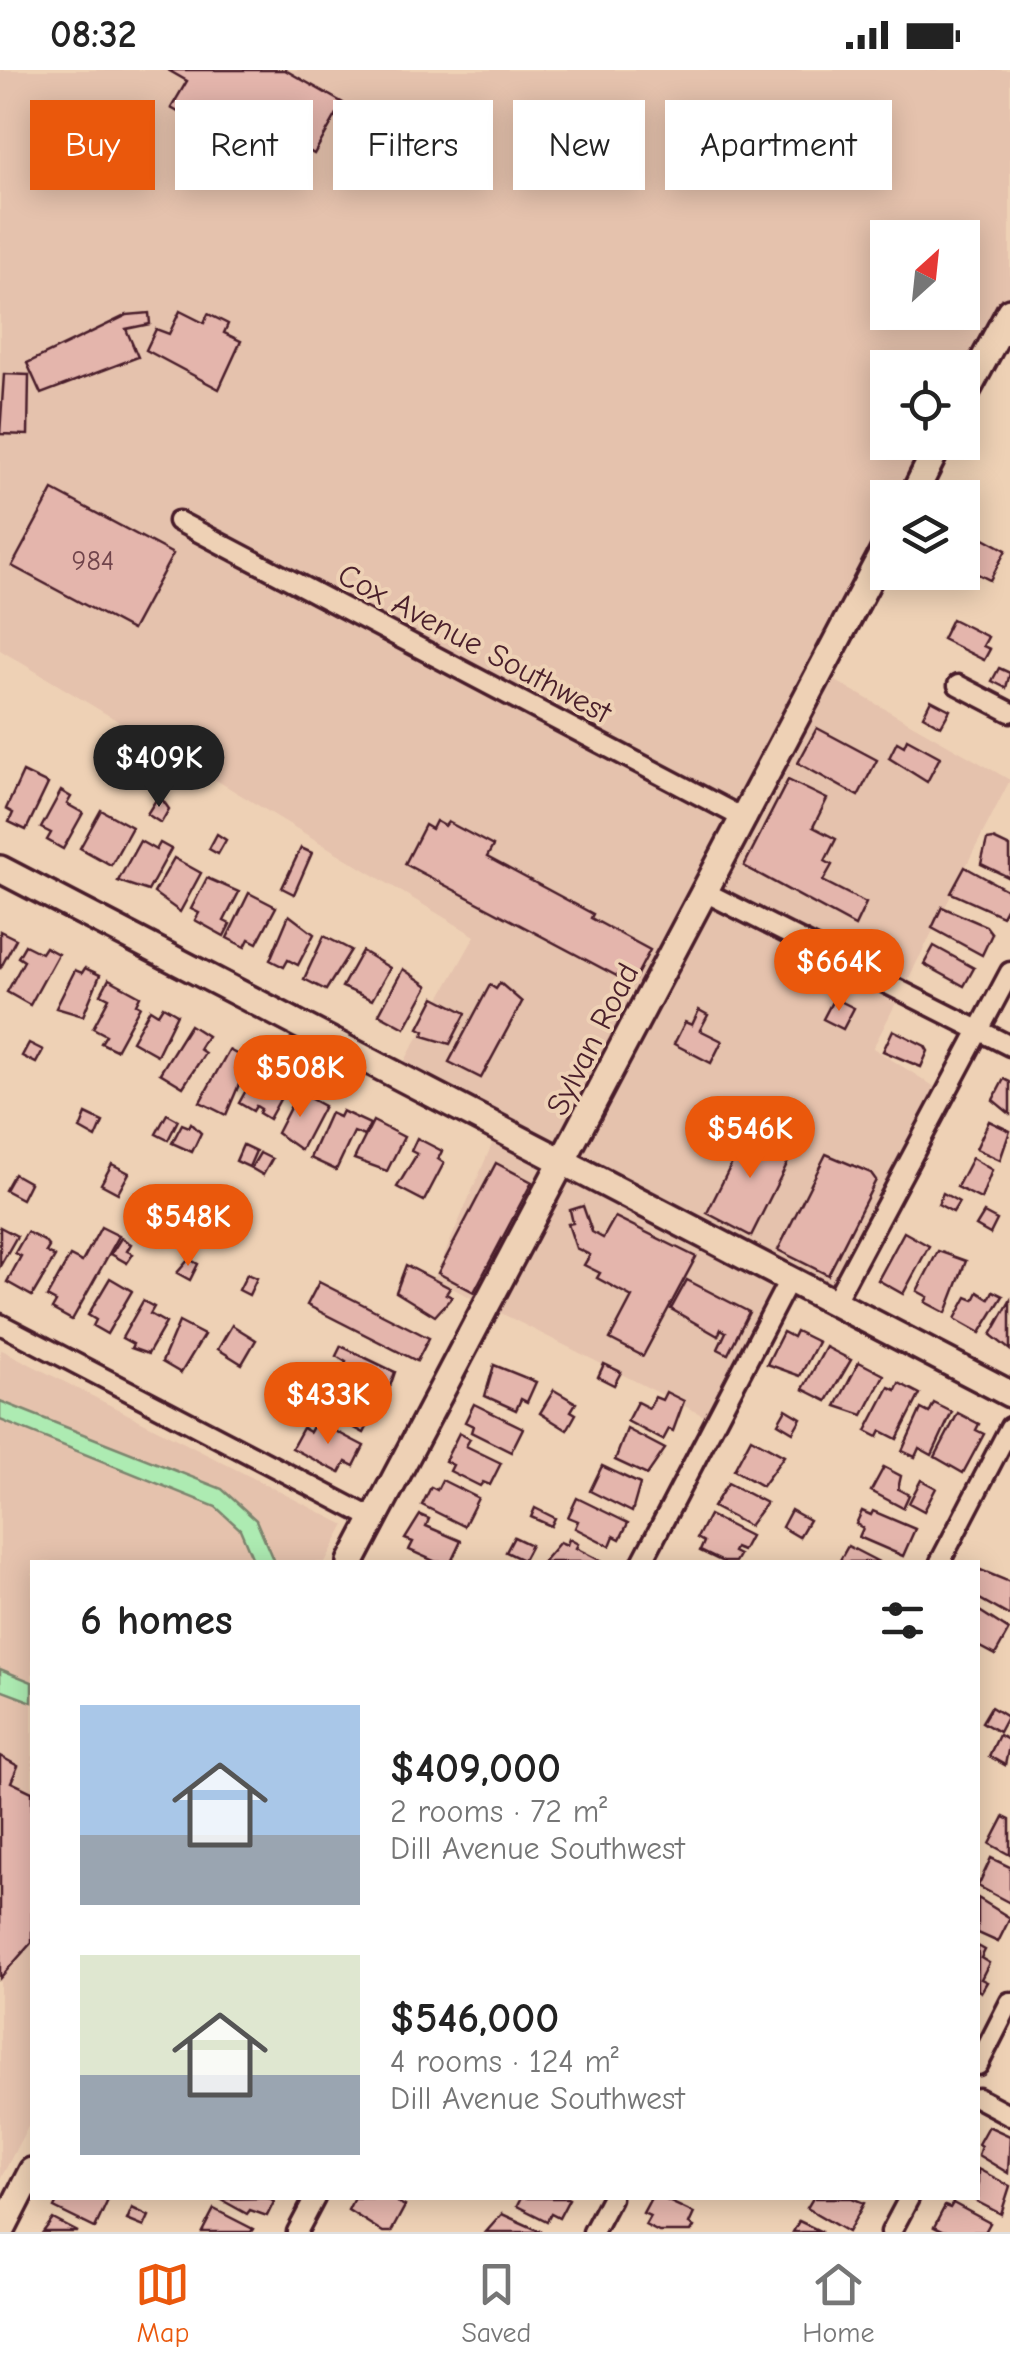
<!DOCTYPE html>
<meta charset="utf-8">
<style>
body{margin:0;font-family:"Comic Neue",sans-serif;background:#f6f6f6;color:#222;height:100vh;display:flex;flex-direction:column;font-size:38px;white-space:nowrap}
*{box-sizing:border-box;margin:0}
p{font-size:32px;color:#767676}
.icon{flex:none;width:55px;height:55px;fill:none;stroke:currentColor;stroke-width:2;stroke-linecap:round;stroke-linejoin:round}
.map{position:relative;flex:1;overflow:hidden}
.details{position:absolute;left:30px;top:1490px;width:950px;height:640px;display:flex;flex-direction:column;background:#fff;border-radius:0px;box-shadow:0 5px 25px #0003}
.details>*{flex:none}
.guide{position:absolute;left:30px;top:30px;width:950px;height:90px;display:flex;gap:20px}
.needle{width:65px;rotate:27deg}
.buttons{position:absolute;left:870px;top:150px;display:grid;gap:20px}
.buttons a{display:grid;place-items:center;width:110px;height:110px;border-radius:0px;background:#fff;box-shadow:0 5px 25px #0003;font-size:50px}
.price{position:absolute;translate:-50% -85px;padding:0 22px;border-radius:35px;background:#ea580c;color:#fff;font-size:32px;line-height:65px;filter:drop-shadow(0 2px 5px #0008)}
.price::after{content:'';position:absolute;left:50%;top:60px;width:30px;height:22px;margin-left:-15px;background:inherit;clip-path:polygon(0 0,100% 0,50% 100%)}
.price.on{background:#222;color:#fff}
ul{padding:0;list-style:none}
li{display:flex;align-items:center;gap:30px;height:250px;padding:0 50px}
li span{display:grid;place-items:center;flex:none;width:280px;height:200px;border-radius:0px;color:#555}
li>.icon{margin-inline-start:auto}
span .icon{width:120px;height:120px;fill:#fffc;stroke-width:1}
li b{font-size:42px}
h2{display:flex;justify-content:space-between;align-items:center;height:120px;padding:0 50px;font-size:42px}
.pill{padding:0 35px;border-radius:0px;background:#fff;box-shadow:0 5px 25px #0003;font-size:35px;line-height:90px}
.pill.on{background:#ea580c;color:#fff}
.status{display:flex;justify-content:space-between;align-items:center;height:70px;padding:0 50px;background:#fff;direction:ltr}
.status svg{height:28px;fill:currentColor}
.dock{display:flex;justify-content:space-around;align-items:center;height:140px;border-top:2px solid #e0e0e0;background:#fff;font-size:28px;color:#767676}
.dock a{display:grid;justify-items:center;gap:5px}
.dock .on{color:#ea580c}
.map>svg:first-child{display:block}
</style>
<div class="status"><b>08:32</b><svg viewBox="0 0 49 12"><path d="M0 12V9h3v3zM5 12V6h3v6zM10 12V3h3v9zM15 12V0h3v12zM26 1h20v11H26zM47 4h2v5h-2z"/></svg></div>
<div class="map">
<svg width="1010" height="2162" viewBox="0 0 1010 2162">
<rect width="100%" height="100%" fill="#eed1b5"/>
<filter id="ink" filterUnits="userSpaceOnUse"><feTurbulence type="fractalNoise" baseFrequency=".01" numOctaves="2"/><feDisplacementMap in="SourceGraphic" scale="20" xChannelSelector="R" yChannelSelector="G"/><feConvolveMatrix kernelMatrix="1 2 1 2 8 2 1 2 1" color-interpolation-filters="sRGB"/></filter>
<g filter="url(#ink)">
<!-- built -->
<g fill="#e5c2ad" fill-rule="evenodd">
<path d="M0 0H1010V244L963 338 962 298H888V372L945 373 918 427 888 428 887 488 827 606 1010 710 873 978 935 1017 831 1237 781 1213 710 1349 434 1209 499 1058 398 1003 475 866 0 580ZM888 168H962V242H888Z"/>
<polygon points="0,1279 345,1455 325,1492 32,1492 32,2048 0,2110"/>
</g>
<!-- green -->
<g fill="#adebb2" stroke="#7c856e" stroke-width="2.5">
<polygon points="0,1331 222,1419 256,1450 274,1492 254,1492 240,1459 216,1437 0,1350"/>
<polygon points="0,1599 32,1612 32,1632 0,1620"/>
</g>
<!-- building -->
<g fill="#e4b5ac" stroke="#4a1f2b" stroke-width="2.5">
<polygon points="168,0 285,0 343,33 314,84 284,66 259,109 185,66 194,51 171,38 187,11"/>
<polygon points="180,241 204,253 208,244 228,254 224,263 241,271 219,319 146,280 156,259 169,264"/>
<polygon points="149,243 150,254 126,259 138,287 41,324 27,293 127,245"/>
<polygon points="4,304 29,305 28,365 0,364"/>
<polygon points="53,420 173,484 132,560 12,496"/>
<polygon points="962,456 1006,480 990,510 962,496"/>
<polygon points="952,549 988,567 983,576 990,579 984,590 942,569"/>
<polygon points="999,598 1010,603 1006,618 992,611"/>
<polygon points="931,630 950,640 941,656 923,646"/>
<polygon points="817,658 877,690 858,726 798,693"/>
<polygon points="907,669 940,687 927,712 889,688 897,672 904,676"/>
<polygon points="23,702 48,714 26,760 9,752 13,743 6,739"/>
<polygon points="788,710 827,729 813,757 836,769 825,791 832,795 823,811 866,833 855,856 744,796"/>
<polygon points="61,721 71,727 67,734 83,743 63,779 47,770 51,763 41,758"/>
<polygon points="159,725 169,739 161,753 147,744"/>
<polygon points="101,740 132,757 111,795 80,778"/>
<polygon points="436,751 445,756 448,752 493,776 487,787 593,844 591,848 650,880 632,914 405,794 425,755 432,759"/>
<polygon points="217,764 226,770 218,784 209,779"/>
<polygon points="993,769 1010,777 1010,808 981,794 987,770"/>
<polygon points="140,771 156,780 160,773 171,779 148,821 118,811"/>
<polygon points="301,778 312,783 294,824 282,818"/>
<polygon points="174,788 201,803 180,842 154,823"/>
<polygon points="965,797 1007,820 1010,831 1002,846 951,823"/>
<polygon points="207,808 239,822 224,851 230,854 224,866 195,850 199,843 191,839"/>
<polygon points="249,823 276,837 257,873 249,869 245,877 227,868"/>
<polygon points="942,837 986,856 992,864 982,885 932,858"/>
<polygon points="289,845 314,864 298,895 288,890 284,897 270,890"/>
<polygon points="0,861 16,869 0,899"/>
<polygon points="324,866 351,880 326,920 304,909"/>
<polygon points="25,875 41,883 45,877 58,884 30,935 7,922 24,891 18,887"/>
<polygon points="934,876 974,898 964,916 924,894"/>
<polygon points="362,881 390,898 372,930 342,917"/>
<polygon points="85,898 100,905 83,946 56,938 75,900 82,903"/>
<polygon points="403,899 428,916 405,958 379,944"/>
<polygon points="109,909 140,926 136,934 140,936 116,980 101,973 106,965 93,958 109,928 101,924"/>
<polygon points="500,913 522,932 481,1008 449,992 490,915 496,919"/>
<polygon points="435,927 466,943 450,974 423,966 425,961 419,958"/>
<polygon points="834,928 854,938 843,959 823,949"/>
<polygon points="163,936 177,944 157,985 132,971 150,939 158,944"/>
<polygon points="699,940 708,945 700,960 722,971 711,993 674,974 685,952 692,955"/>
<polygon points="190,955 207,966 199,979 205,983 183,1017 160,1003"/>
<polygon points="893,960 925,976 928,981 921,997 883,981"/>
<polygon points="29,973 43,980 36,993 22,986"/>
<polygon points="229,980 249,991 226,1045 200,1032"/>
<polygon points="269,1005 288,1015 269,1049 259,1043 261,1039 256,1036 253,1041 239,1033 254,1006 265,1013"/>
<polygon points="1004,1009 1010,1012 1010,1044 993,1030"/>
<polygon points="298,1022 324,1036 301,1080 277,1063"/>
<polygon points="342,1041 370,1054 364,1066 354,1062 336,1100 310,1088 330,1043 339,1047"/>
<polygon points="86,1044 103,1052 96,1068 80,1059"/>
<polygon points="167,1044 178,1050 168,1070 156,1064"/>
<polygon points="373,1051 404,1067 387,1101 354,1089"/>
<polygon points="989,1051 1010,1061 1000,1090 976,1079"/>
<polygon points="191,1053 201,1063 192,1082 172,1073 182,1054 189,1057"/>
<polygon points="751,1055 793,1082 751,1166 707,1143"/>
<polygon points="417,1068 442,1081 438,1089 444,1093 424,1131 397,1117 417,1084 411,1081"/>
<polygon points="243,1075 256,1081 249,1097 236,1091"/>
<polygon points="260,1083 272,1089 263,1105 251,1098"/>
<polygon points="826,1084 871,1103 876,1110 828,1205 778,1180"/>
<polygon points="972,1088 992,1100 981,1129 957,1117"/>
<polygon points="496,1093 532,1112 474,1222 438,1203"/>
<polygon points="112,1094 129,1103 118,1123 101,1114"/>
<polygon points="14,1104 30,1113 22,1129 5,1120"/>
<polygon points="943,1123 959,1132 953,1142 938,1134"/>
<polygon points="583,1136 592,1162 603,1168 615,1147 696,1187 643,1286 610,1269 632,1227 597,1208 600,1203 584,1195 590,1185 576,1178 568,1154 573,1153 570,1140"/>
<polygon points="984,1143 997,1150 990,1164 976,1156"/>
<polygon points="0,1157 17,1166 0,1196"/>
<polygon points="101,1157 119,1166 72,1250 52,1239 56,1232 47,1227 70,1186 82,1192"/>
<polygon points="27,1162 44,1171 49,1177 46,1182 55,1187 32,1226 7,1212 21,1186 15,1183"/>
<polygon points="904,1162 929,1176 903,1224 878,1210"/>
<polygon points="121,1168 131,1174 127,1181 133,1184 127,1193 111,1184"/>
<polygon points="938,1181 966,1191 946,1243 925,1232 928,1227 917,1221"/>
<polygon points="189,1189 198,1194 190,1210 177,1203"/>
<polygon points="406,1195 450,1218 446,1224 452,1227 435,1246 396,1222"/>
<polygon points="247,1204 257,1208 249,1225 239,1220"/>
<polygon points="110,1208 132,1221 107,1264 93,1256 96,1250 88,1245"/>
<polygon points="687,1210 749,1242 728,1284 718,1279 726,1262 721,1259 718,1266 671,1239"/>
<polygon points="319,1212 429,1268 417,1291 307,1235"/>
<polygon points="993,1221 1003,1226 980,1263 955,1249 967,1227 974,1230 978,1222 989,1229"/>
<polygon points="143,1231 154,1237 150,1244 166,1253 148,1284 131,1278 133,1274 122,1268"/>
<polygon points="1010,1231 1010,1280 991,1265"/>
<polygon points="179,1252 204,1265 181,1303 162,1292"/>
<polygon points="232,1255 256,1270 242,1294 218,1279"/>
<polygon points="796,1261 818,1272 800,1306 767,1294 783,1262 793,1267"/>
<polygon points="341,1276 395,1302 385,1331 350,1314 353,1307 342,1301 346,1292 336,1286"/>
<polygon points="826,1277 851,1290 827,1331 803,1319"/>
<polygon points="859,1292 884,1305 863,1345 836,1336"/>
<polygon points="604,1294 621,1302 614,1315 598,1307"/>
<polygon points="494,1295 536,1312 527,1332 521,1329 516,1340 485,1326"/>
<polygon points="899,1313 920,1324 897,1369 881,1361 878,1367 866,1361 889,1317 896,1320"/>
<polygon points="333,1317 376,1340 364,1363 321,1340"/>
<polygon points="554,1320 576,1333 571,1341 576,1344 567,1360 540,1343"/>
<polygon points="666,1322 684,1331 673,1361 669,1359 663,1370 627,1351 637,1332 649,1338 655,1327 662,1330"/>
<polygon points="934,1333 952,1342 932,1385 919,1378 915,1387 902,1381 921,1339 929,1343"/>
<polygon points="474,1334 523,1358 511,1382 471,1362 473,1356 465,1352"/>
<polygon points="786,1339 801,1348 793,1362 778,1353"/>
<polygon points="958,1343 979,1354 976,1360 984,1364 963,1403 935,1387"/>
<polygon points="316,1351 364,1376 354,1396 346,1392 340,1403 292,1378 303,1358 310,1362"/>
<polygon points="627,1359 665,1379 647,1405 615,1390"/>
<polygon points="459,1363 470,1369 466,1376 501,1393 490,1415 483,1412 480,1416 450,1401 453,1395 445,1391"/>
<polygon points="751,1368 784,1386 762,1416 734,1400"/>
<polygon points="602,1396 640,1414 632,1442 590,1421"/>
<polygon points="884,1397 901,1406 898,1419 909,1425 903,1438 871,1421"/>
<polygon points="442,1410 478,1428 464,1456 422,1435 431,1417 437,1420"/>
<polygon points="921,1410 936,1418 924,1441 909,1433"/>
<polygon points="728,1413 766,1433 749,1456 713,1437"/>
<polygon points="577,1428 628,1453 620,1469 614,1466 610,1476 575,1458 578,1451 568,1447"/>
<polygon points="535,1438 555,1448 551,1456 531,1447"/>
<polygon points="791,1440 809,1450 799,1467 782,1457"/>
<polygon points="862,1441 871,1445 873,1441 915,1459 903,1486 859,1467 863,1458 856,1454"/>
<polygon points="420,1445 429,1449 426,1456 461,1471 451,1492 436,1492 409,1480 413,1472 405,1469"/>
<polygon points="709,1445 750,1466 742,1481 735,1478 733,1482 739,1485 735,1492 723,1492 700,1481 704,1472 697,1468"/>
<polygon points="514,1467 531,1475 523,1490 506,1482"/>
<polygon points="569,1469 578,1474 576,1478 603,1492 543,1492 560,1472 567,1475"/>
<polygon points="848,1476 879,1492 839,1492"/>
<polygon points="978,1499 1010,1512 1010,1546 978,1528"/>
<polygon points="978,1540 1009,1560 995,1585 978,1576"/>
<polygon points="991,1637 1007,1647 999,1662 982,1652"/>
<polygon points="999,1665 1010,1671 1005,1695 989,1686"/>
<polygon points="0,1686 18,1696 11,1712 32,1722 32,1872 0,1908"/>
<polygon points="1004,1747 1010,1750 1010,1785 990,1774"/>
<polygon points="991,1788 1010,1797 1010,1833 978,1816"/>
<polygon points="978,1828 1010,1848 998,1872 978,1863"/>
<polygon points="978,1876 985,1880 981,1888 989,1893 981,1909 987,1912 981,1922 978,1920"/>
<polygon points="988,2056 1010,2066 1008,2103 978,2085 981,2076 978,2074"/>
<polygon points="978,2099 1010,2116 1001,2144 970,2128 978,2128"/>
<polygon points="59,2128 103,2128 108,2130 95,2158 54,2138"/>
<polygon points="268,2128 274,2132 267,2146 250,2140 247,2144 220,2129"/>
<polygon points="354,2128 389,2128 405,2136 391,2162 383,2162 348,2140"/>
<polygon points="521,2128 567,2128 569,2129 559,2148 551,2144 547,2151 517,2136"/>
<polygon points="651,2128 662,2128 694,2143 689,2154 694,2157 691,2162 659,2162 645,2155 650,2146 643,2143"/>
<polygon points="813,2128 852,2128 864,2133 848,2162 807,2138"/>
<polygon points="953,2133 990,2153 985,2162 944,2162 934,2157 945,2136 950,2138"/>
<polygon points="132,2138 149,2146 144,2157 127,2150"/>
<polygon points="214,2139 253,2159 251,2162 202,2162"/>
<polygon points="502,2144 542,2162 486,2162"/>
<polygon points="53,2149 78,2162 43,2162"/>
<polygon points="799,2151 822,2162 793,2162"/>
</g>
<g fill="none" stroke-linecap="round" stroke-linejoin="round">
<defs>
<g id="minor">
<polyline points="178,451 743,748"/>
<polyline points="958,615 1010,642"/>
<polyline points="705,822 1010,976"/>
<polyline points="834,1233 1010,902"/>
<polyline points="0,1254 374,1449"/>
<polyline points="642,1492 789,1210"/>
<polyline points="940,1492 1010,1357"/>
<polyline points="978,1995 1010,1932"/>
<polyline points="978,2028 1010,2045"/>
<polyline points="297,2162 315,2128"/>
<polyline points="593,2162 611,2128"/>
<polyline points="891,2162 909,2128"/>
</g>
<g id="secondary">
<polyline points="962,330 1010,241"/>
<polyline points="912,428 940,372"/>
<polyline points="0,799 1010,1324"/>
<polyline points="351,1492 888,473"/>
<polyline points="1,2162 32,2101"/>
</g>
</defs>
<!-- minor casing -->
<use href="#minor" stroke="#4a1f2b" stroke-width="25"/>
<!-- secondary casing -->
<use href="#secondary" stroke="#4a1f2b" stroke-width="32"/>
<!-- minor -->
<use href="#minor" stroke="#eed1b5" stroke-width="18"/>
<!-- secondary -->
<use href="#secondary" stroke="#eed1b5" stroke-width="25"/>
</g>
</g>
<g text-anchor="middle" stroke-width="8" stroke-linejoin="round" paint-order="stroke">
<!-- number labels -->
<g font-size="28" fill="#70444b">
<text x="93" y="500">984</text>
</g>
<!-- street labels -->
<g font-size="32" fill="#4a1f2b" stroke="#eed1b5">
<text transform="translate(475 573) rotate(28)" y="11">Cox Avenue Southwest</text>
<text transform="translate(592 969) rotate(-63)" y="11">Sylvan Road</text>
</g>
</g>
</svg>
<div class="buttons">
<a><svg class="needle" viewBox="-14 -14 28 28"><path d="M0-13l5 13h-10z" fill="#e53935"/><path d="M0 13l5-13h-10z" fill="#767676"/></svg></a>
<a><svg class="icon" aria-label="locate" viewBox="0 0 24 24"><circle cx="12" cy="12" r="6"/><path d="M12 2v4M12 18v4M2 12h4M18 12h4"/></svg></a>
<a><svg class="icon" aria-label="layers" viewBox="0 0 24 24"><path d="M12 4l9 5-9 5-9-5zM3 14l9 5 9-5"/></svg></a>
</div>
<b class="price on" style="left:159px;top:740px">$409K</b>
<b class="price" style="left:839px;top:944px">$664K</b>
<b class="price" style="left:300px;top:1050px">$508K</b>
<b class="price" style="left:750px;top:1111px">$546K</b>
<b class="price" style="left:188px;top:1199px">$548K</b>
<b class="price" style="left:328px;top:1377px">$433K</b>
<div class="guide">
<a class="pill on">Buy</a>
<a class="pill">Rent</a>
<a class="pill">Filters</a>
<a class="pill">New</a>
<a class="pill">Apartment</a>
</div>
<section class="details">
<h2>6 homes<svg class="icon" aria-label="filters" viewBox="0 0 24 24"><path d="M4 7h16M4 17h16"/><circle cx="9" cy="7" r="2"/><circle cx="15" cy="17" r="2"/></svg></h2>
<ul>
<li><span style="background:linear-gradient(#a9c7e8 65%,#9aa5b1 0)"><svg class="icon" aria-label="home" viewBox="0 0 24 24"><path d="M3 11l9-7 9 7M6 9v11h12V9"/></svg></span><div><b>$409,000</b><p>2 rooms · 72 m²</p><p>Dill Avenue Southwest</p></div></li>
<li><span style="background:linear-gradient(#dfe7d0 60%,#9aa5b1 0)"><svg class="icon" aria-label="home" viewBox="0 0 24 24"><path d="M3 11l9-7 9 7M6 9v11h12V9"/></svg></span><div><b>$546,000</b><p>4 rooms · 124 m²</p><p>Dill Avenue Southwest</p></div></li>
</ul>
</section>
</div>
<nav class="dock">
<a class="on"><svg class="icon" aria-label="map" viewBox="0 0 24 24"><path d="M3 6l6-2 6 2 6-2v14l-6 2-6-2-6 2zM9 4v14M15 6v14"/></svg>Map</a>
<a><svg class="icon" aria-label="saved" viewBox="0 0 24 24"><path d="M7 4h10v16l-5-4-5 4z"/></svg>Saved</a>
<a><svg class="icon" aria-label="home" viewBox="0 0 24 24"><path d="M3 11l9-7 9 7M6 9v11h12V9"/></svg>Home</a>
</nav>
